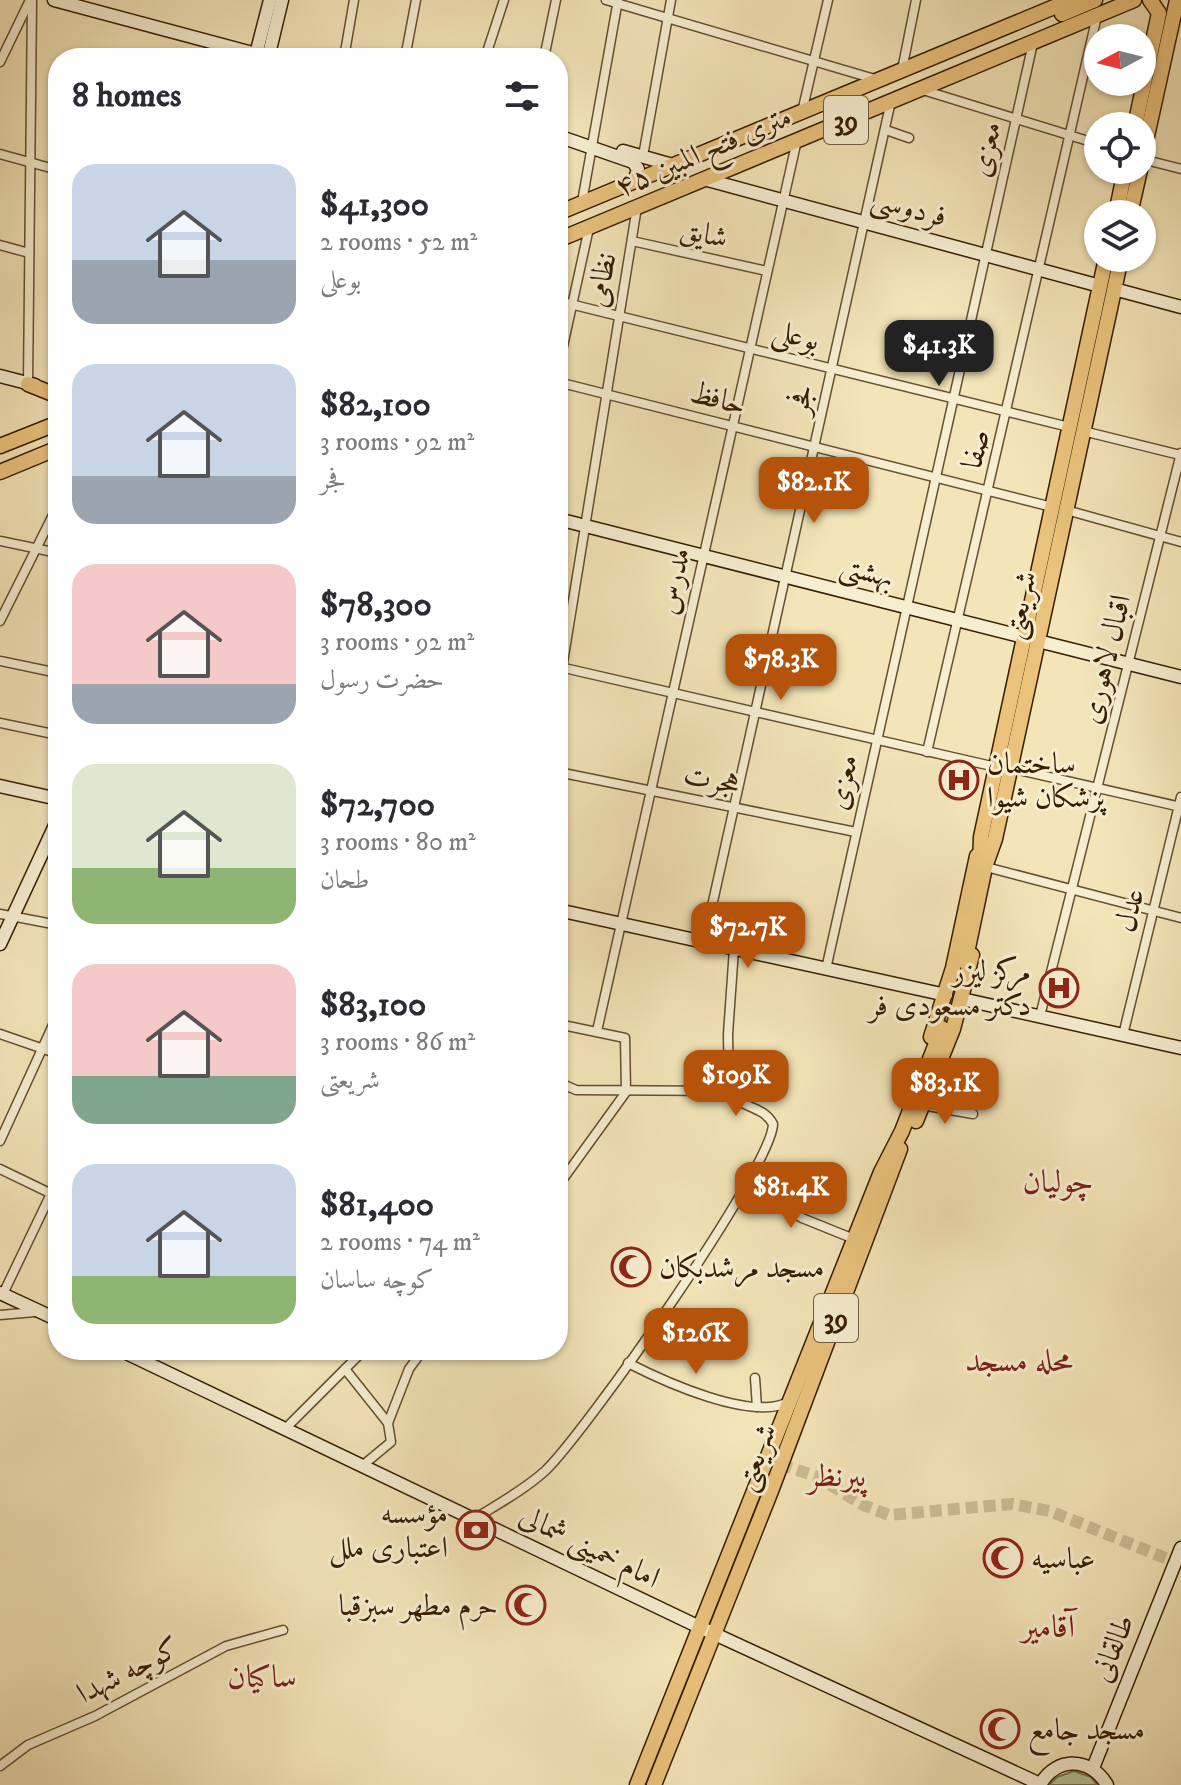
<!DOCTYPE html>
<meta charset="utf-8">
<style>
body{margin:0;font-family:"IM FELL DW Pica",Amiri,serif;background:#f2f2f3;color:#2b2b33;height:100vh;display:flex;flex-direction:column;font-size:30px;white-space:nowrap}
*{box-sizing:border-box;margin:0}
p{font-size:26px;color:#7c7c81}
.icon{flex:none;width:44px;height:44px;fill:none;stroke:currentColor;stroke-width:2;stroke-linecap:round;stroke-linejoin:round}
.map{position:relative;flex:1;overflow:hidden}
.drawer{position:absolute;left:48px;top:48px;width:520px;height:1312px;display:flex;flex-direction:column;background:#fff;border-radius:32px;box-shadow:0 2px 6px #0004}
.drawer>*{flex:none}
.needle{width:52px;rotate:263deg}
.controls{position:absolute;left:1084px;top:24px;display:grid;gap:16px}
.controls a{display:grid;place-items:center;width:72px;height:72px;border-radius:50%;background:#fff;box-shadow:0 2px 6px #0004;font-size:40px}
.price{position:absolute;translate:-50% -68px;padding:0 18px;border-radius:16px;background:#b45309;color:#fff;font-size:26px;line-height:52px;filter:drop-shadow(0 2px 4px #0008)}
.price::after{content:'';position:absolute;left:50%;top:48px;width:24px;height:18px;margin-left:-12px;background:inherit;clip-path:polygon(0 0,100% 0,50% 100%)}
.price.current{background:#222;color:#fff}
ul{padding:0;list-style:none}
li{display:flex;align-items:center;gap:24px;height:200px;padding:0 24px}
li span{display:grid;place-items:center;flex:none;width:224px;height:160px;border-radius:24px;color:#555}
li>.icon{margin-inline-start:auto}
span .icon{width:96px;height:96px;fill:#fffc;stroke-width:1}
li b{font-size:34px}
h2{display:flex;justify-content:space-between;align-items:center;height:96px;padding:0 24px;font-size:34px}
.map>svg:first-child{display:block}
</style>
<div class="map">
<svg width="1181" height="1785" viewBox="0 0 1181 1785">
<rect width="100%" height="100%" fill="#f3e5b8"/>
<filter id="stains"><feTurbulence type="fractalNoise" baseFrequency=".0025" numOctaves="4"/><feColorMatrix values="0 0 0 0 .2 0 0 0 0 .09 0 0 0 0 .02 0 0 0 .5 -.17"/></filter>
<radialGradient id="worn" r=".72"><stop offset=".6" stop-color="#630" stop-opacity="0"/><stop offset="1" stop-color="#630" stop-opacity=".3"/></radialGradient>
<!-- green -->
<polygon fill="#b4c694" stroke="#75724a" stroke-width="2" points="1074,1771 1091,1777 1097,1785 1049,1785 1057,1777"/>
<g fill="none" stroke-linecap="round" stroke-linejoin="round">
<!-- secondary-tunnel -->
<polyline stroke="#cdbd93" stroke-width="12" stroke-dasharray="12 6" stroke-linecap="butt" points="780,1464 818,1477 863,1505 889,1515 1012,1504 1050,1511 1170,1560"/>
<!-- primary-tunnel -->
<polyline stroke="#cdbd93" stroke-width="14" stroke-dasharray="14 7" stroke-linecap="butt" points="942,1028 960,966"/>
<defs>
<g id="street">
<polyline points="606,0 878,80"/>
<polyline points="344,58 354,0"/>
<polyline points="405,58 416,0"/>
<polyline points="485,58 504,0"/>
<polyline points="544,58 556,0"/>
<polyline points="0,62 30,0"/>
<polyline points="902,70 916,0"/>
<polyline points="923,90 1098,144"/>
<polyline points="802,112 828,0"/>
<polyline points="886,130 909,138"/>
<polyline points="0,154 58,170"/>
<polyline points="643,156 671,0"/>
<polyline points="1142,159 1181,169"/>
<polyline points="582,202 618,0"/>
<polyline points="632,241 767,271"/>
<polyline points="0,245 29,253"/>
<polyline points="558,301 1069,427"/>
<polyline points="558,369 589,228"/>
<polyline points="558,382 1052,507"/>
<polyline points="28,384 32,0"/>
<polyline points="1083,431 1180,455"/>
<polyline points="1066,510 1181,542"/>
<polyline points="0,541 58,553"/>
<polyline points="0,621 58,505"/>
<polyline points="0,661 58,673"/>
<polyline points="560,667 996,767"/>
<polyline points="558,693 637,207"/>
<polyline points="0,723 58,735"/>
<polyline points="927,752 1097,16"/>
<polyline points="1010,768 1181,807"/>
<polyline points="558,772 856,832"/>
<polyline points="990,868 1181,918"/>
<polyline points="0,914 58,925"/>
<polyline points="704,942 891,101"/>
<polyline points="826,969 1033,43"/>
<polyline points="1040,1016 1181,453"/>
<polyline points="558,1024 625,1038 626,1092 558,1186"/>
<polyline points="597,1031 797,140"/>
<polyline points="0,1034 58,1054"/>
<polyline points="1123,1035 1181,797"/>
<polyline points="558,1082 576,1090 729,1091"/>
<polyline points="729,1091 728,1034 734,949"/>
<polyline points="922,1105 973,1114"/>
<polyline points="0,1141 58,1014"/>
<polyline points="0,1169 58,1197"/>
<polyline points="746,1184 802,1218 854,1239"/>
<polyline points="3,1294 58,1179"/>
<polyline points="0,1315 35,1312"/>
<path d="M628 1363C663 1381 754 1423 790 1401"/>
<polyline points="345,1369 388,1423"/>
<polyline points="755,1378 757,1407"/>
<polyline points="285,1429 364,1350"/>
<polyline points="362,1466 391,1442 388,1423 409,1369 423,1350"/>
<path d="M474 1519C498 1504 524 1490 545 1471 584 1434 772 1168 773 1124 763 1105 740 1109 729 1091"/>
<polyline points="0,1766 28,1745 95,1716 226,1646 283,1630"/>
</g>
<g id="secondary">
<polyline points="54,0 256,54"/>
<polyline points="255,58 270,0"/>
<polyline points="268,58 282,0"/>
<polyline points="558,136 633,162 638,169 634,182"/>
<polyline points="623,151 676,166"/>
<polyline points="704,179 1100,286"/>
<polyline points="1114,289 1181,307"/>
<polyline points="0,376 35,385"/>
<polyline points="558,519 1024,637"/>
<polyline points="1038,641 1181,677"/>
<polyline points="0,786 58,799"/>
<polyline points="558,910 946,995"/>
<polyline points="0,944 58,819"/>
<polyline points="962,999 1181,1048"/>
<polyline points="0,1293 58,1320"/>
<polyline points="120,1350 693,1624 1040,1784"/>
<polyline points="1093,1768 1181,1548"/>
<path d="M1040 1785C1056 1756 1091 1757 1107 1785"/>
</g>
<g id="primary">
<polyline points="1062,14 1095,0"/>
<polyline points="1135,126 1159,13 1150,0"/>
<polyline points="1142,159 1177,0"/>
<polyline points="558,213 1071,0"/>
<polyline points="1116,214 1125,170"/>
<polyline points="1130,214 1140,170"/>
<polyline points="558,240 1134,0"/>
<polyline points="28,384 58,396"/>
<polyline points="0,446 58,423"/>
<polyline points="0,472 58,448"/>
<polyline points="980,867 981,837 1106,258"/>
<polyline points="965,962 985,867 995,839 1121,258"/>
<polyline points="931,1037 953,968 977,856"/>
<polyline points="916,1121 953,1029 972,955"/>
<polyline points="637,1785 881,1172 902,1131 942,1028"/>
<polyline points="654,1785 771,1491 900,1149"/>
</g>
</defs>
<!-- street casing -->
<use href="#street" stroke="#654f2f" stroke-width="11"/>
<!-- secondary casing -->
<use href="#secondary" stroke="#361d01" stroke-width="15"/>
<!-- primary casing -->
<use href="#primary" stroke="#361d01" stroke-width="17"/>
<!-- street -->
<use href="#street" stroke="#f7eed1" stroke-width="8"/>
<!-- secondary -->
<use href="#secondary" stroke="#f7eed1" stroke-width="12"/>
<!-- primary -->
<use href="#primary" stroke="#eac27c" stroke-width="14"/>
</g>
<!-- icons -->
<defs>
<symbol id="hospital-ring" viewBox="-11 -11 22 22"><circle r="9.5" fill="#f7eed1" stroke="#8f2418" stroke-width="1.5"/><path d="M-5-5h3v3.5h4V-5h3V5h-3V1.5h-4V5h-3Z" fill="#8f2418"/></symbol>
<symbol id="mosque-ring" viewBox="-11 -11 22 22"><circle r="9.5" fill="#f7eed1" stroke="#8f2418" stroke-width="1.5"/><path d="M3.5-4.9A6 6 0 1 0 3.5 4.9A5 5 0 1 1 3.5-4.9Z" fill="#8f2418"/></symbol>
<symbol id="bank-ring" viewBox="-11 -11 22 22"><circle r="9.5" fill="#f7eed1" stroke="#8f2418" stroke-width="1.5"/><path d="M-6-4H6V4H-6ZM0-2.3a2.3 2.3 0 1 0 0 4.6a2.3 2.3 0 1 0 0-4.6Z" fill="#8f2418"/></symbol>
</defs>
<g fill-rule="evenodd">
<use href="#hospital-ring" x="937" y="758" width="44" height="44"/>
<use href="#hospital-ring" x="1037" y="966" width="44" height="44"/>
<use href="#mosque-ring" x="609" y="1245" width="44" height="44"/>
<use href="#bank-ring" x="454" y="1508" width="44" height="44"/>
<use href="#mosque-ring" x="981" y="1536" width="44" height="44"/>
<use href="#mosque-ring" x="504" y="1583" width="44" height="44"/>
<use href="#mosque-ring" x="978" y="1707" width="44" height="44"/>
</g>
<g text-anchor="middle" stroke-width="6" stroke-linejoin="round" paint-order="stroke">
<!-- shield labels -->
<g fill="#f7eed1" stroke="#705c3f" stroke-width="2">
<rect x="824" y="96" width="44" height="48" rx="6"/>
<rect x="814" y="1294" width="44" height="48" rx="6"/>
</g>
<g font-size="28" font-weight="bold" fill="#361d01">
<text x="846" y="130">39</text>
<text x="836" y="1328">39</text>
</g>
<!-- street labels -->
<g font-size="30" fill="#361d01" stroke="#f7eed1">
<text transform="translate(985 149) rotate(-77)" y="10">معزی</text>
<text transform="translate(703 151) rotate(-23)" y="10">۴۵ متری فتح المبین</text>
<text transform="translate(909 207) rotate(15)" y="10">فردوسی</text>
<text transform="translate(704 233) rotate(12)" y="10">شایق</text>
<text transform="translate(601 280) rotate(-80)" y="10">نظامی</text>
<text transform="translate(796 335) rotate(14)" y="10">بوعلی</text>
<text transform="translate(718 398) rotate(14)" y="10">حافظ</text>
<text transform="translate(800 399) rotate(-77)" y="10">فجر</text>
<text transform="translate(975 449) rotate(-77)" y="10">صفا</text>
<text transform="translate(867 571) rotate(14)" y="10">بهشتی</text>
<text transform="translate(673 581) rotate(-78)" y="10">مدرس</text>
<text transform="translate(1019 605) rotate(-78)" y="10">شریعتی</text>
<text transform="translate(1105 659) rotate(-76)" y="10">اقبال لاهوری</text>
<text transform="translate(712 779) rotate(11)" y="10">هجرت</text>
<text transform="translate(842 782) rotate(-78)" y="10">معزی</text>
<text transform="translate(1129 910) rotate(-76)" y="10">عدل</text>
<text transform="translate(755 1457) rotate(-70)" y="10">شریعتی</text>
<text transform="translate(590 1546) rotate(26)" y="10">امام خمینی شمالی</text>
<text transform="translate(1112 1648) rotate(-68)" y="10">طالقانی</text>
<text transform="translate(128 1670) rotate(-27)" y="10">کوچه شهدا</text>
</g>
<!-- poi labels -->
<g font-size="30" fill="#361d01" stroke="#f7eed1" text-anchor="start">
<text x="987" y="773">ساختمان<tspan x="987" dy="34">پزشکان شیوا</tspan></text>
<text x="1031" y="981" text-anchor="end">مرکز لیزر<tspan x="1031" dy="34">دکتر مسعودی فر</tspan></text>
<text x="659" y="1277">مسجد مرشدبکان</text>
<text x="448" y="1523" text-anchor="end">مؤسسه<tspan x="448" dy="34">اعتباری ملل</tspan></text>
<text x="1031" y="1568">عباسیه</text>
<text x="498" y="1615" text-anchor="end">حرم مطهر سبزقبا</text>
<text x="1028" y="1739">مسجد جامع</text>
</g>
<!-- neighbourhood labels -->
<g font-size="32" fill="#7a1f14" stroke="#f7eed1">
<text x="1058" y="1192">چولیان</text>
<text x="1019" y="1371">محله مسجد</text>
<text x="837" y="1486">پیرنظر</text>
<text x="1048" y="1637">آقامیر</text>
<text x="262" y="1687">ساکیان</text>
</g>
</g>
<rect width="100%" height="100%" filter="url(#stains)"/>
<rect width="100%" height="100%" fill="url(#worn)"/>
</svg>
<div class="controls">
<a><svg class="needle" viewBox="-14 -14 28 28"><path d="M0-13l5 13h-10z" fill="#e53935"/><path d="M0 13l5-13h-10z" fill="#7c7c81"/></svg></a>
<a><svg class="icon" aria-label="locate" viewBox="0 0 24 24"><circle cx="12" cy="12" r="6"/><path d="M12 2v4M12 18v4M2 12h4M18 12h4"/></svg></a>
<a><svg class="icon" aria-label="layers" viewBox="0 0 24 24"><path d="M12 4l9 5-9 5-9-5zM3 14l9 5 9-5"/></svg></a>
</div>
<b class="price current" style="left:939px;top:388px">$41.3K</b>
<b class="price" style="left:814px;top:525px">$82.1K</b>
<b class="price" style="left:781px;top:702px">$78.3K</b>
<b class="price" style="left:748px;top:970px">$72.7K</b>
<b class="price" style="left:736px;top:1118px">$109K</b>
<b class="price" style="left:945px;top:1126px">$83.1K</b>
<b class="price" style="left:791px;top:1230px">$81.4K</b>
<b class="price" style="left:696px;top:1376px">$126K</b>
<section class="drawer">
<h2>8 homes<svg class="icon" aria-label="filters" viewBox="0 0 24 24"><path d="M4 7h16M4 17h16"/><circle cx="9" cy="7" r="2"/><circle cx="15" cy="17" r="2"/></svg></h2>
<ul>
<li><span style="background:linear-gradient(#c9d6e8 60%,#9aa5b1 0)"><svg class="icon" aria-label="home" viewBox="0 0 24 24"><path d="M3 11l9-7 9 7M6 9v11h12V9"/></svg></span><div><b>$41,300</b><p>2 rooms · 52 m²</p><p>بوعلی</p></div></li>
<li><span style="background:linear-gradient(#c9d6e8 70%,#9aa5b1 0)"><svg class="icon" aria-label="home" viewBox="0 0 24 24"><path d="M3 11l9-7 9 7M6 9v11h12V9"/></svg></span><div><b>$82,100</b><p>3 rooms · 92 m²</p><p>فجر</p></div></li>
<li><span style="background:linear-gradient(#f6c9c9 75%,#9aa5b1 0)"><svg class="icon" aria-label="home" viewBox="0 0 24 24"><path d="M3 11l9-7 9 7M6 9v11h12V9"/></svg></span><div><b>$78,300</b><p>3 rooms · 92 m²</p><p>حضرت رسول</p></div></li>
<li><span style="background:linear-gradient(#dfe7d0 65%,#8fb573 0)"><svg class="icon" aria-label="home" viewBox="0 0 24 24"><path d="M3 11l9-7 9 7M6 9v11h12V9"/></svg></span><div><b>$72,700</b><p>3 rooms · 80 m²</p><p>طحان</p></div></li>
<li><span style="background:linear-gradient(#f6c9c9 70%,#7fa58c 0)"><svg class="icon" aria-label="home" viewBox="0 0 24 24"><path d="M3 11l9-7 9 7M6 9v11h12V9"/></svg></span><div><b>$83,100</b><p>3 rooms · 86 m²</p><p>شریعتی</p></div></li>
<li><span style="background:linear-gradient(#c9d6e8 70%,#8fb573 0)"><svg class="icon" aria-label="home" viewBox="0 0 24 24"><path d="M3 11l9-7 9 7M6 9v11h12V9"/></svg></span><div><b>$81,400</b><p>2 rooms · 74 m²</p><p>کوچه ساسان</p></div></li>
</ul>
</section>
</div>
